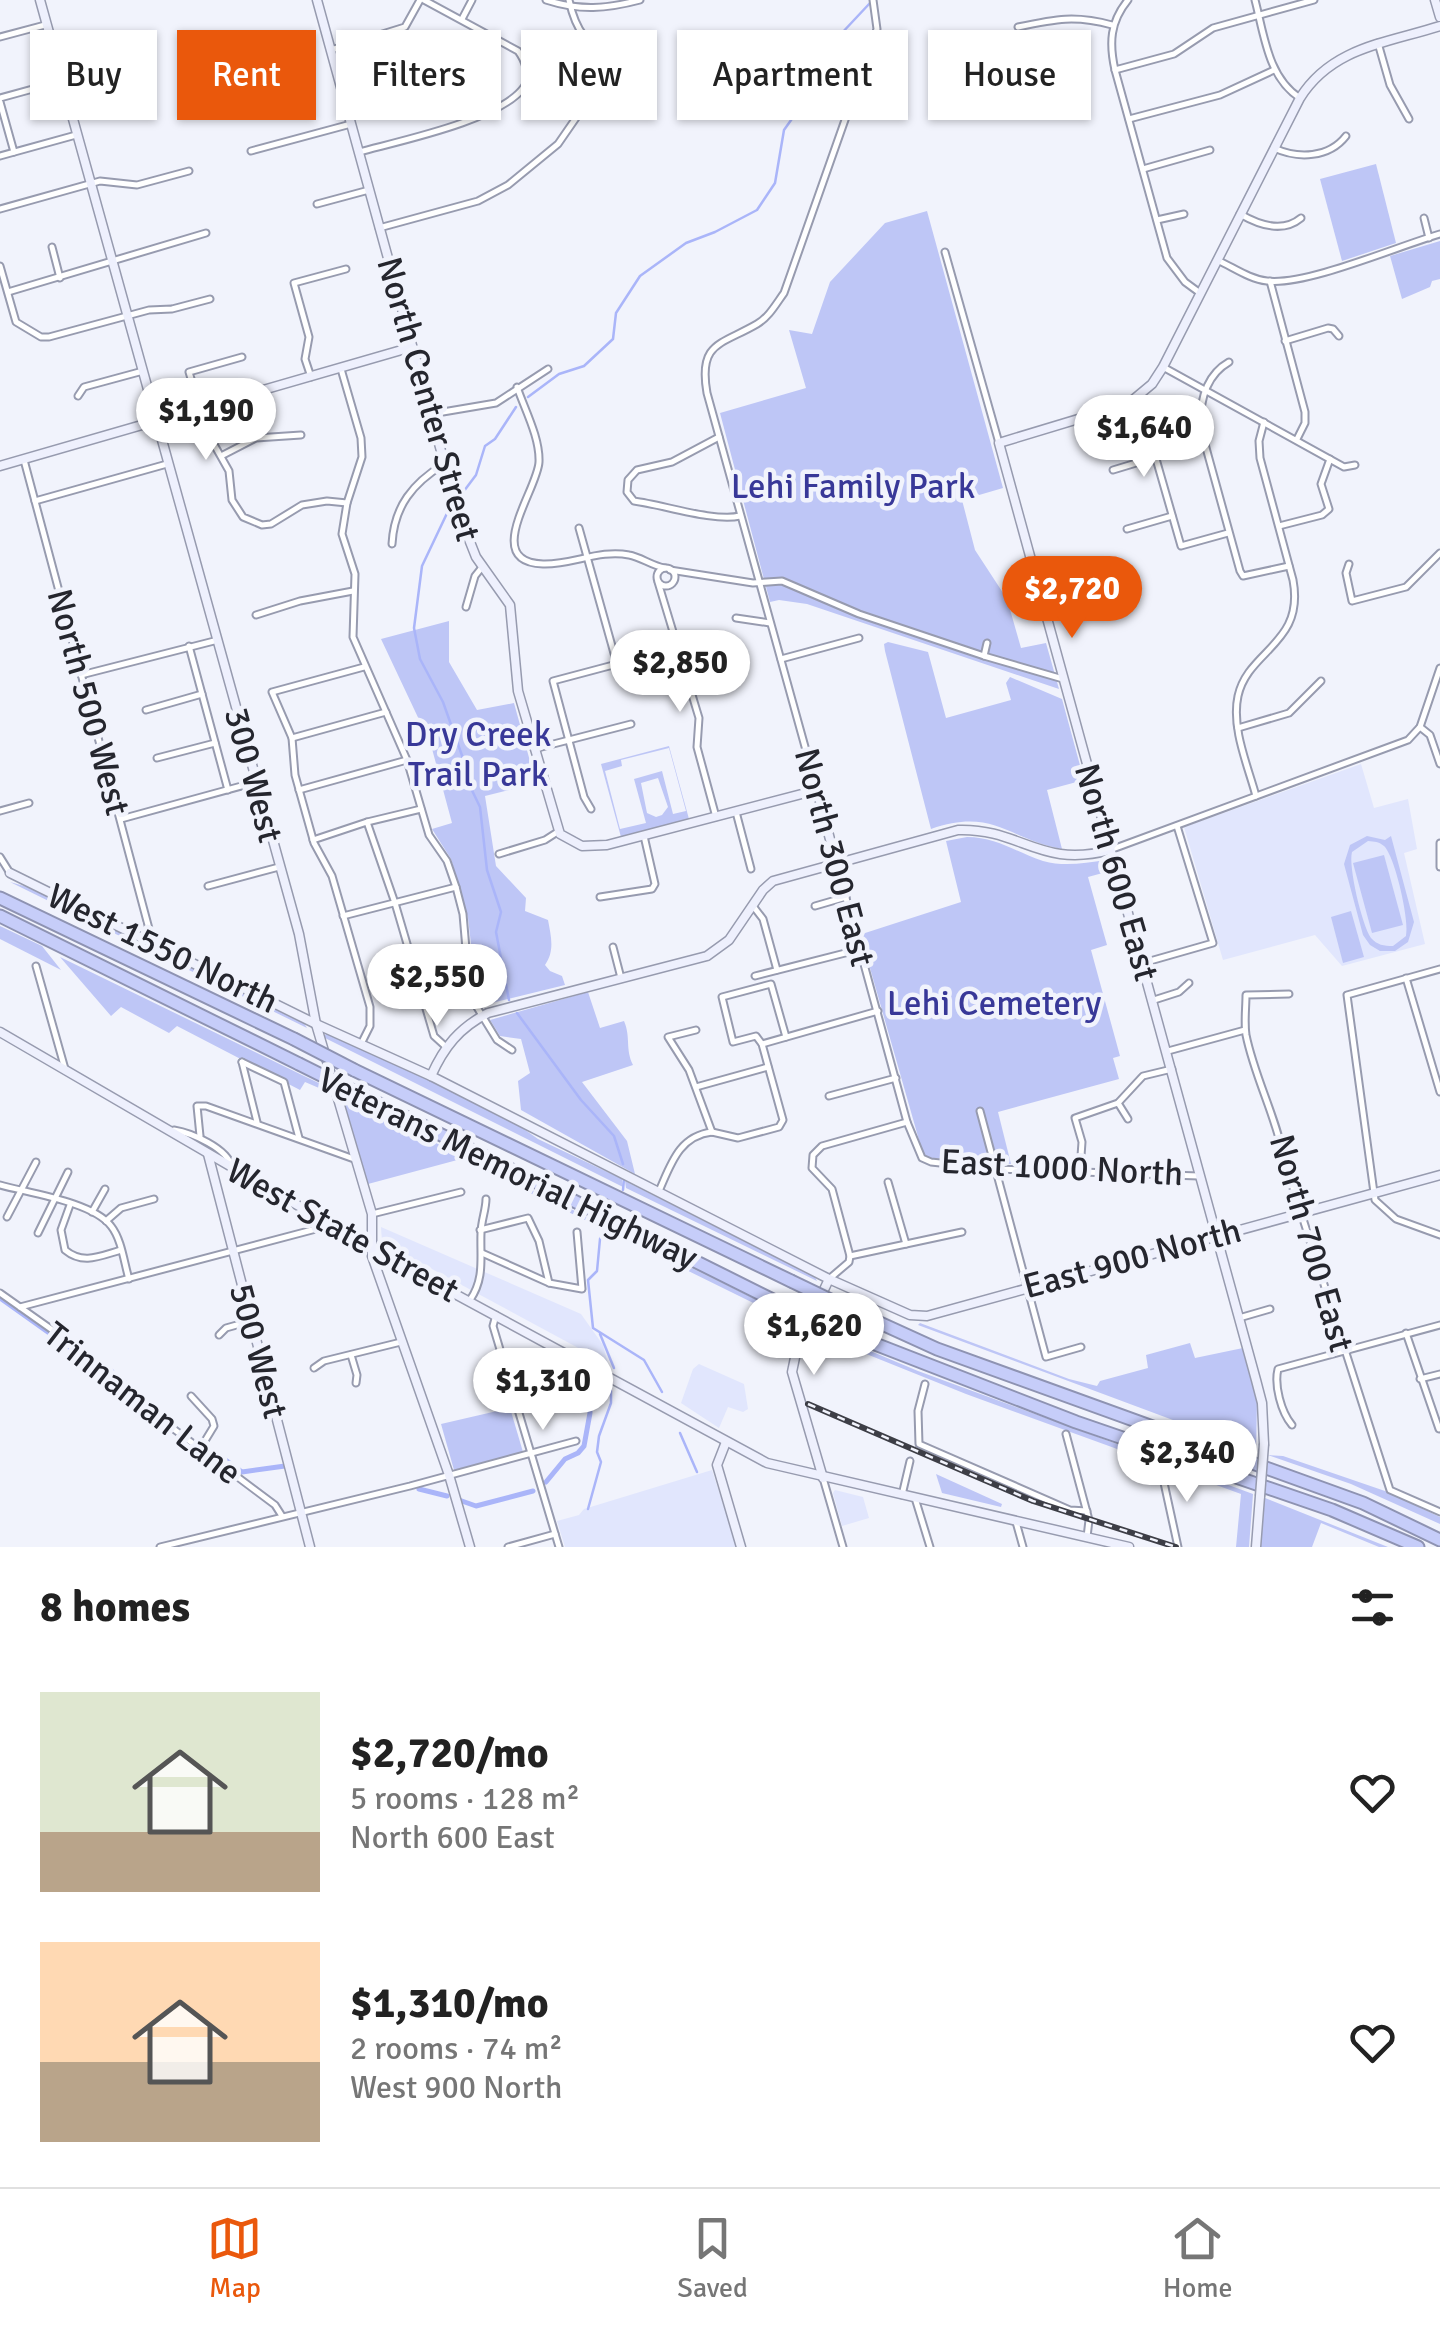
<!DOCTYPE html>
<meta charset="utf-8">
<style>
body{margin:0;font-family:Signika,sans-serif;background:#f2f2f2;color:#222;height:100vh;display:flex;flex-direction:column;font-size:38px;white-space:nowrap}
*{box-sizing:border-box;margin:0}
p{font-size:32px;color:#767676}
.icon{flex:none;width:55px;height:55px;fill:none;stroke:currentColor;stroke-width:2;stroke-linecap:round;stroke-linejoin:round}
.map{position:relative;height:1547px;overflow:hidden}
.side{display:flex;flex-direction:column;background:#fff;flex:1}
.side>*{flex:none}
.hud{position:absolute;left:30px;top:30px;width:1380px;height:90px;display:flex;gap:20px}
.price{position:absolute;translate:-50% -85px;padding:0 22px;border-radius:35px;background:#fff;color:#222;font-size:32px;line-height:65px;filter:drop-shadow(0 2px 5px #0008)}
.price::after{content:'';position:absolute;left:50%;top:60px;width:30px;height:22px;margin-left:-15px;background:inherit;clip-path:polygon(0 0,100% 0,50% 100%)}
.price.active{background:#ea580c;color:#fff}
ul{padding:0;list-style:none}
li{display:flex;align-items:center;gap:30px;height:250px;padding:0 40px}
li span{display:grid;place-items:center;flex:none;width:280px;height:200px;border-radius:0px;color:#555}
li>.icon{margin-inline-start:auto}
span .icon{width:120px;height:120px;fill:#fffc;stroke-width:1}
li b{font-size:42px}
h2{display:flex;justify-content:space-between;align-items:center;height:120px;padding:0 40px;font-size:42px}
.chip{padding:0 35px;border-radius:0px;background:#fff;box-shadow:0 2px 8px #0004;font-size:35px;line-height:90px}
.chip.active{background:#ea580c;color:#fff}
.tab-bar{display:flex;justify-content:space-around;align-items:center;height:140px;border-top:2px solid #e0e0e0;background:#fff;font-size:28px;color:#767676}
.tab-bar a{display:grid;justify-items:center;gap:5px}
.tab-bar .active{color:#ea580c}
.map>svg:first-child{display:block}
</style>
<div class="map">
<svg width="1440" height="1547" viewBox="0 0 1440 1547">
<rect width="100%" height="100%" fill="#f1f3fc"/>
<!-- built -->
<g fill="#e1e6fd">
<polygon points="1361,764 1374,808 1408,799 1417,849 1404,853 1425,944 1342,966 1315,935 1223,960 1184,827"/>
<polygon points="381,1227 581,1314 603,1345 608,1364 382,1242"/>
<polygon points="699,1364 744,1384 748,1409 743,1412 728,1407 719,1428 681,1403 693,1369"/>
<polygon points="712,1470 737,1547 565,1547 557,1521 579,1515 584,1509"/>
<polygon points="835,1490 863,1497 869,1518 842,1526 833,1493"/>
</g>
<!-- green -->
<g fill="#bec6f6" fill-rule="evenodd">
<polygon points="1376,164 1396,243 1342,261 1320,179"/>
<polygon points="927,211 1003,488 962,500 975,550 1007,599 1021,648 1046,643 1059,689 807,604 779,600 770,602 720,413 806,388 789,330 812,334 830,282 885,223"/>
<polygon points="1440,241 1440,279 1432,281 1430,287 1402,299 1390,256"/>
<path d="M449 621V662L477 710 514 703 536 783 485 796 496 866 526 898 525 911 548 920C551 936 555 951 545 965L550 971 562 976 565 985 483 1005 476 987 468 918 451 859 432 829 452 823 431 745 381 639Z"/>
<path d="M888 642 928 652 946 718 1011 700 1006 683 1010 677 1062 699 1084 780 1047 790 1062 849C1009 840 994 807 931 829L885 651 884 644Z"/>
<path d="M669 746 689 819 621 837 601 764ZM669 748 686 811 673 814 662 771 634 779 646 823 620 829 605 771 622 766 621 760ZM658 778 668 807 662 815 656 817 647 813 641 783Z"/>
<path d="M1367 836 1385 840 1391 836 1414 922 1408 942 1395 951H1380L1370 945 1363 935 1344 864 1350 845ZM1368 841C1375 842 1378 841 1384 846 1395 856 1410 922 1406 936L1393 946C1384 946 1377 945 1371 938 1362 925 1348 866 1352 852Z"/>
<path d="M967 837C996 837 1016 852 1043 861 1065 867 1084 863 1106 860L1110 871 1088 877 1107 945 1091 950 1120 1056 1113 1058 1119 1079 998 1112 1011 1164 929 1158 923 1154 864 947 862 934 961 902 946 841Z"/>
<polygon points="1384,855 1403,925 1372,933 1353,863"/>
<polygon points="10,882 31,888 302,1020 307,1028"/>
<polygon points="1351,911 1364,957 1343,963 1331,917"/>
<polygon points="0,926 42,946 61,970 0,939"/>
<polygon points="60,957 302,1075 325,1086 326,1091 305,1082 300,1090 177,1026 169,1033 121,1007 111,1016"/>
<path d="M588 992 600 1028 624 1021C631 1037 625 1049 633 1065L582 1082 627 1141 635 1174 521 1110 518 1081 530 1073 521 1039 500 1036 490 1020Z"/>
<polygon points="328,1032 511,1120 538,1139 622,1179 623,1187 323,1037"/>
<polygon points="340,1096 800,1321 798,1325 461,1159 368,1184"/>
<polygon points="625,1181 815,1277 817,1281 626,1188"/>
<polygon points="920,1323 1069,1379 1097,1386 1100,1381 1148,1368 1146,1355 1190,1343 1195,1358 1243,1348 1257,1402 1256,1451 918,1325"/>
<polygon points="811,1326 918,1371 1253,1494 1249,1547 1236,1547 1241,1494 966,1394 809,1331"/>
<polygon points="510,1408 523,1452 454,1470 441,1424"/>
<polygon points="1268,1455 1283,1456 1385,1491 1440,1517 1440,1524 1351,1484"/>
<polygon points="936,1474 1002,1504 1001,1507 942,1493"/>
<polygon points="1265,1498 1388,1547 1379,1547 1321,1523 1312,1547 1258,1547"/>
</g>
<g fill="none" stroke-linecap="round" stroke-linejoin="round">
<!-- stream -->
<g stroke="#aab5f9" stroke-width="2.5">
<polyline points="528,397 559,374 584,366 613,339 616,313 640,276 686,243 715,232 757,210 775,183 784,130 811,92 840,35 870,3"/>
<polyline points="458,499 476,475 485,446 495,439 516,407"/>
<polyline points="450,507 422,566 414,628 420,659 443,702 465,764 467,780 480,807 487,870 501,912 496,932 509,1000"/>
<polyline points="517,1013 581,1100 614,1136 623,1164"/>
<polyline points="623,1190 624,1179"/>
<polyline points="606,1224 600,1239 597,1271 588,1280 593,1328 644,1360 662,1392"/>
<polyline points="600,1334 614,1368"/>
<polyline points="680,1433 697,1472"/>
<polyline points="588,1509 601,1462 597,1452 599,1436 611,1403 611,1391"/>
</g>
<!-- canal -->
<g stroke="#aab5f9" stroke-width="5">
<polyline points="0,1298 83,1357"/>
<polyline points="105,1366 129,1386"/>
<polyline points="134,1390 144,1397"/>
<polyline points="213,1451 242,1472 285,1466"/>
<polyline points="546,1482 565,1459 578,1453 584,1446 590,1413 589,1379"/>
<polyline points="419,1489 447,1496"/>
<polyline points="459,1500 476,1506 533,1491"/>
</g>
<defs>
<g id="street">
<path d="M546 0C580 11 606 9 640 0"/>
<path d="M1128 0C1110 22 1109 43 1115 70L1167 258 1185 282 1200 293"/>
<path d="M1255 0C1264 34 1268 78 1300 98"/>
<polyline points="462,19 472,0"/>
<path d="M1018 27C1056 19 1075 15 1112 25"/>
<polyline points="0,37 45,25"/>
<polyline points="1378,43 1390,85 1409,119"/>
<polyline points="331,50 405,27 420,0"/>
<polyline points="1115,70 1174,54 1213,28 1314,0"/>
<polyline points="0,98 62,81"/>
<polyline points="345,100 466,66 481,58 494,37"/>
<polyline points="0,102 14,152"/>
<polyline points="1129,119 1220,95 1274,70"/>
<path d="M1274 148C1298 159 1329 158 1346 136"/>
<polyline points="251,151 351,124"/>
<path d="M359 152C399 141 501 120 524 87 532 77 524 59 518 51L424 0"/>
<polyline points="0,156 76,135"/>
<polyline points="1143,169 1210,150"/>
<polyline points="317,204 369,190"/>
<polyline points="0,209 100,181 137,185 189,171"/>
<path d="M1240 214C1259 225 1283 233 1301 218"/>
<polyline points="1424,218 1429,238"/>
<polyline points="1157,220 1184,214"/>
<path d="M379 228 478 201 508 185 558 144 616 60C587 45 576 32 569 0"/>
<polyline points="52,247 60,278"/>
<polyline points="945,252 999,443"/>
<path d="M1217 260C1233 267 1249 279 1267 281 1306 286 1398 246 1440 234"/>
<polyline points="0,266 16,322 41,337 49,337 149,310 172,309 210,299"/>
<polyline points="1270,281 1305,412 1305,423 1297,439"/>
<polyline points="8,292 206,233"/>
<polyline points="1285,341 1328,328 1333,329 1339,336"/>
<polyline points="242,357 189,372 207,432 229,471 232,500 243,517 262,525 271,524 302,505 327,501 347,503"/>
<path d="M1229 362C1206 375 1200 402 1200 426L1240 571 1243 576 1289 566"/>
<polyline points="1163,367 1344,467 1355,465"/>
<polyline points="341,369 361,438 362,457 347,503 342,534 355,574 353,637 407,760 429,835 447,861 456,887 463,914 469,984 475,1004 497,1040 512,1050"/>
<polyline points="311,377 305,359 309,337 294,283 346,269"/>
<path d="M517 387C525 410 540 438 539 462 538 489 481 562 543 564 572 565 600 549 629 555 641 557 652 566 665 568"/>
<polyline points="78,396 84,387 143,371"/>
<polyline points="1134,401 1144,417 1181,546 1228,533"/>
<polyline points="431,414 496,403 548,369"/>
<path d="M719 437 672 462 637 470 628 480 627 492 634 501C664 505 714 522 740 516"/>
<polyline points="223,455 256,438 301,435"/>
<polyline points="24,460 152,940"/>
<polyline points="1113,470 1156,457"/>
<polyline points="35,501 167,464"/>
<polyline points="1279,526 1322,515 1329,509 1321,484 1330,459"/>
<polyline points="579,528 617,664 553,681 584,797 591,809"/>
<polyline points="1127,529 1172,516"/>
<path d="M392 544C394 506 413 483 444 464"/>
<polyline points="1349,564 1346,573 1352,601 1406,587 1440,553"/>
<circle cx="666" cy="577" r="9"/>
<polyline points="670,570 753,583 782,581 859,614 984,656"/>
<polyline points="658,582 699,718 697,747 716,817"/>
<polyline points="466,607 475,576 483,566"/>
<polyline points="256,615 300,601 353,591"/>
<polyline points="736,618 770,623"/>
<polyline points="987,643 984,656 1063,679"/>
<polyline points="189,646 228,790"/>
<polyline points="781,659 859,638"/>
<polyline points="81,675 218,640"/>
<polyline points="146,710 202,694"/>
<polyline points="1420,727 1430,735 1440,764"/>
<polyline points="1238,728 1289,713 1321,681"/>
<polyline points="292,738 386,712"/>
<polyline points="534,749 631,724"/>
<polyline points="157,758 215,743"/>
<polyline points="299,790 407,760"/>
<path d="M817 790 707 393C698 342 721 345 757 324 769 317 776 304 784 293L877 29 873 0"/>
<path d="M1256 796C1248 766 1231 728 1238 696 1248 650 1305 644 1293 580L1260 458 1259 441 1264 422"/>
<polyline points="0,811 29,803"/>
<polyline points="736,812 751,869"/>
<polyline points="121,819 256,782"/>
<polyline points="367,822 395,903 434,1036 445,1046"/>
<polyline points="313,840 367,822 421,809"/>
<polyline points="1440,843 1440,867"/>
<polyline points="1110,850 1408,740 1420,727 1440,668"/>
<polyline points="499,854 545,840 559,831"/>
<polyline points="0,857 10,873"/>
<polyline points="837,865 907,1122 922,1158 931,1162 996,1169 1199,1176"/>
<polyline points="208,886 279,867"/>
<polyline points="600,897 652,889 655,884 644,836"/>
<polyline points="753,906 763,919 777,970"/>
<polyline points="815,906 846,897"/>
<polyline points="343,916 456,887"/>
<polyline points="613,947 621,978"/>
<polyline points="1143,963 1213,943 1177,826"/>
<polyline points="36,966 65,1069"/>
<polyline points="1440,969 1347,995 1375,1200 1396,1219 1440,1235"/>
<polyline points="755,976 861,949"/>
<polyline points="1406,978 1440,1092"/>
<path d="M1289 994 1246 995C1246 1008 1244 1022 1246 1035 1255 1079 1277 1118 1285 1163L1390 1490 1440 1512"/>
<polyline points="1154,1000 1179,992 1189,983"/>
<polyline points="696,1030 668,1037 689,1070 712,1132"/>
<polyline points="361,1044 370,1026 370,1007 332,876 314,843 295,775 292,738 272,692 364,667"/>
<polyline points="762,1044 878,1011"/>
<polyline points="1168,1051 1245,1030"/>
<polyline points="242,1062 284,1082 299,1138"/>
<polyline points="242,1062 257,1122"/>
<polyline points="696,1087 768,1067"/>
<polyline points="829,1096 896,1078"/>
<polyline points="1118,1103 1128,1119"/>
<polyline points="980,1111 1046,1357 1081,1347"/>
<path d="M174 1130C192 1133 227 1148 232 1167"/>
<polyline points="712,1132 738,1138 779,1127 783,1120 762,1044 756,1036 733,1042 722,997 771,984 786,1037"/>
<polyline points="200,1136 197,1106 206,1106 354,1159"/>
<polyline points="1080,1170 1082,1142 1075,1118 1118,1103 1143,1076 1172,1069"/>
<polyline points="888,1182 906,1244"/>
<path d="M0 1185C29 1193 93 1202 111 1226 122 1240 124 1263 129 1279"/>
<path d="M659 1191C671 1164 679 1136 712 1132"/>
<path d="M70 1205 61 1230 65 1250C83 1265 100 1256 121 1250"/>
<polyline points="92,1212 105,1189"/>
<polyline points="372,1214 461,1192"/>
<polyline points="7,1217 36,1162"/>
<polyline points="106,1221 121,1208 154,1199"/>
<polyline points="480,1230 528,1218 539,1241 549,1283"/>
<polyline points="38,1233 68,1172"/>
<polyline points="482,1253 549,1283 582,1289 577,1232"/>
<polyline points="850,1256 962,1232"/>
<polyline points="829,1279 849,1262 850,1256 832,1189 812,1168 813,1155 822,1146 907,1122"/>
<polyline points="0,1293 75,1346 131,1397 275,1505 282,1516"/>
<path d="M470 1300C485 1278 480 1258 481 1233 481 1221 486 1210 486 1199"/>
<polyline points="20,1307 316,1229"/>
<polyline points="496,1315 493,1326 559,1547"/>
<polyline points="1239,1318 1270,1309"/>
<polyline points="1406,1333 1439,1429"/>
<polyline points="219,1335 226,1328 251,1321"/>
<polyline points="351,1355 357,1375 356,1383"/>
<polyline points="314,1368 324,1361 401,1342"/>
<polyline points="1420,1379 1440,1374"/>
<polyline points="925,1384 918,1411 919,1444 1070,1510 1087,1511"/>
<polyline points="191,1396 212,1419 214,1426 200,1449"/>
<path d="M1292 1425C1281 1412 1274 1385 1278 1369L1440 1325"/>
<polyline points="1066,1434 1089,1520 1087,1537"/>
<polyline points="1161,1469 1178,1547"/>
<polyline points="823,1478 843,1547"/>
<polyline points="902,1495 910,1461"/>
<polyline points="915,1498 930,1547"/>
<polyline points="1016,1522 1023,1547"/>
<polyline points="160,1547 410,1486 576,1441"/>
<polyline points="508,1547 555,1534"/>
</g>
<g id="secondary">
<polyline points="40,0 299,934 316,1024 372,1214 372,1256 449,1475 470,1547"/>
<polyline points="317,0 457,509 476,557 510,605 518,691 560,834 582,846 607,845 817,790 836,862"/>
<polyline points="1435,0 1440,17"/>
<polyline points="0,466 412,347"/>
<polyline points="10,873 316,1024 431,1076 829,1279 910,1315 927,1316 1440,1175"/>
<polyline points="0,1032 383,1255 767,1463 1129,1547"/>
<path d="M431 1076C444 1047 459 1028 488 1013L707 956 729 940 763 890 773 881 958 830C1021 828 1040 869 1110 850"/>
<polyline points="208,1154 310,1547"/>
<polyline points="726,1442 717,1465 741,1547"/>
<path d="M1264 1444 1262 1403 1256 1380 999 443 1128 404 1152 384 1163 367 1300 98C1332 47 1387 43 1440 26"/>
<polyline points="823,1478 792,1372 797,1348 829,1279"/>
<polyline points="1256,1547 1260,1496"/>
</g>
<g id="highway">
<polyline points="0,898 294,1039"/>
<polyline points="0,916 299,1064"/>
<polyline points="354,1070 791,1281"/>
<polyline points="353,1091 785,1306"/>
<polyline points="847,1308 937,1349 1363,1503 1440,1540"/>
<polyline points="839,1330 1076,1422 1332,1510 1418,1547"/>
</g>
</defs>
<!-- street casing -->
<use href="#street" stroke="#979baf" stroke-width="9"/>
<!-- secondary casing -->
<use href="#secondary" stroke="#979baf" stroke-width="11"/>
<!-- highway casing -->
<use href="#highway" stroke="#8e93b2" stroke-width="15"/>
<!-- street -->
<use href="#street" stroke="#fff" stroke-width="5"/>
<!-- secondary -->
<use href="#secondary" stroke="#eef0fd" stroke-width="8"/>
<!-- highway -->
<use href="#highway" stroke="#c6cdf9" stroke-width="11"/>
<defs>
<polyline id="rail" points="808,1404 1033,1501 1176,1547"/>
</defs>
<!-- rail casing -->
<use href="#rail" stroke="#3d3e46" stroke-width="6"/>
<!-- rail -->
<use href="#rail" stroke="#f1f3fc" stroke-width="2.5" stroke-dasharray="8" stroke-linecap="butt"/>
<defs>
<polyline id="secondary-bridge" points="1260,1496 1264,1444"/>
<g id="highway-bridge">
<polyline points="294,1039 354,1070"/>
<polyline points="299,1064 353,1091"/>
<polyline points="791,1281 847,1308"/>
<polyline points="785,1306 839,1330"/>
</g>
</defs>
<!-- secondary-bridge casing -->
<use href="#secondary-bridge" stroke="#979baf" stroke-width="11" stroke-linecap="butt"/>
<!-- highway-bridge casing -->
<use href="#highway-bridge" stroke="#8e93b2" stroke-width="15" stroke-linecap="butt"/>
<!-- secondary-bridge -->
<use href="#secondary-bridge" stroke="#eef0fd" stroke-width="8"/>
<!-- highway-bridge -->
<use href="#highway-bridge" stroke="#c6cdf9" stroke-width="11"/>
</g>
<g text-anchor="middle" stroke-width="9" stroke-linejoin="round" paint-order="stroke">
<!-- street labels -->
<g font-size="35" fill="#25262e" stroke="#f1f3fc">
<text transform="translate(429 399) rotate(74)" y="12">North Center Street</text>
<text transform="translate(89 702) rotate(75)" y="12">North 500 West</text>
<text transform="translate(254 775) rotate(75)" y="12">300 West</text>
<text transform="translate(835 857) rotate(75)" y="12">North 300 East</text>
<text transform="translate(1117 872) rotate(74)" y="12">North 600 East</text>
<text transform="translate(163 948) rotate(26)" y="12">West 1550 North</text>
<text transform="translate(1062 1167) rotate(3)" y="12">East 1000 North</text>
<text transform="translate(508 1168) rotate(26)" y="12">Veterans Memorial Highway</text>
<text transform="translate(343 1230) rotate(29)" y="12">West State Street</text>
<text transform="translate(1312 1243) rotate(74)" y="12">North 700 East</text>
<text transform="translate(1132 1258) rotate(-15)" y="12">East 900 North</text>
<text transform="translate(259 1351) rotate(75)" y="12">500 West</text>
<text transform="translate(143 1403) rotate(38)" y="12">Trinnaman Lane</text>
</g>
<!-- park labels -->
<g font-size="35" fill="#383898" stroke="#f1f3fc">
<text x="853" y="498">Lehi Family Park</text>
<text x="478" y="746">Dry Creek<tspan x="478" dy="40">Trail Park</tspan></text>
<text x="994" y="1015">Lehi Cemetery</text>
</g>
</g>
</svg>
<b class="price" style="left:206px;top:463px">$1,190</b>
<b class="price" style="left:1144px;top:480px">$1,640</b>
<b class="price active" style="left:1072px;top:641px">$2,720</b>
<b class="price" style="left:680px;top:715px">$2,850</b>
<b class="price" style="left:437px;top:1029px">$2,550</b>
<b class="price" style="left:814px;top:1378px">$1,620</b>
<b class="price" style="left:543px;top:1433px">$1,310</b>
<b class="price" style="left:1187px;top:1505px">$2,340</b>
<div class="hud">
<a class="chip">Buy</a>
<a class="chip active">Rent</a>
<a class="chip">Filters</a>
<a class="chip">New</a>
<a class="chip">Apartment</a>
<a class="chip">House</a>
</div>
</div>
<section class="side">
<h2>8 homes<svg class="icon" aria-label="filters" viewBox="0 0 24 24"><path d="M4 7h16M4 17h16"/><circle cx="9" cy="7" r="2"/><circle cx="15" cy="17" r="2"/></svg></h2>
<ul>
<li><span style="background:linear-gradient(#dfe7d0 70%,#b9a48a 0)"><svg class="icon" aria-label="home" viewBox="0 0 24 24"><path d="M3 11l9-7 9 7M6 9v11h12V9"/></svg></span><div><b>$2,720/mo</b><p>5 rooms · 128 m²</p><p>North 600 East</p></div><svg class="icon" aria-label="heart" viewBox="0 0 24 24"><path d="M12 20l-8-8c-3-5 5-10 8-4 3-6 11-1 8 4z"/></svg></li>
<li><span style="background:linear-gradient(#ffd9b3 60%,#b9a48a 0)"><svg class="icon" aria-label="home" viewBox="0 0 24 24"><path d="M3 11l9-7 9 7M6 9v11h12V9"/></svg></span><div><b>$1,310/mo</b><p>2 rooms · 74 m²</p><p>West 900 North</p></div><svg class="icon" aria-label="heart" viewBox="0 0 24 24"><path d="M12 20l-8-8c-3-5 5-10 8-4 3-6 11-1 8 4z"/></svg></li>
</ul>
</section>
<nav class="tab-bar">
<a class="active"><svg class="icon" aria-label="map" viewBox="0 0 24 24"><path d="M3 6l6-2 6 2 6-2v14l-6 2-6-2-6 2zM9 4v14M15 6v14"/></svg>Map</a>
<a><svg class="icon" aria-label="saved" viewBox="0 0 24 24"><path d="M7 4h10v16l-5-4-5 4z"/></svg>Saved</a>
<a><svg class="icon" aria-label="home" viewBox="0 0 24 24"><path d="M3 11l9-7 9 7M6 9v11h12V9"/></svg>Home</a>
</nav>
